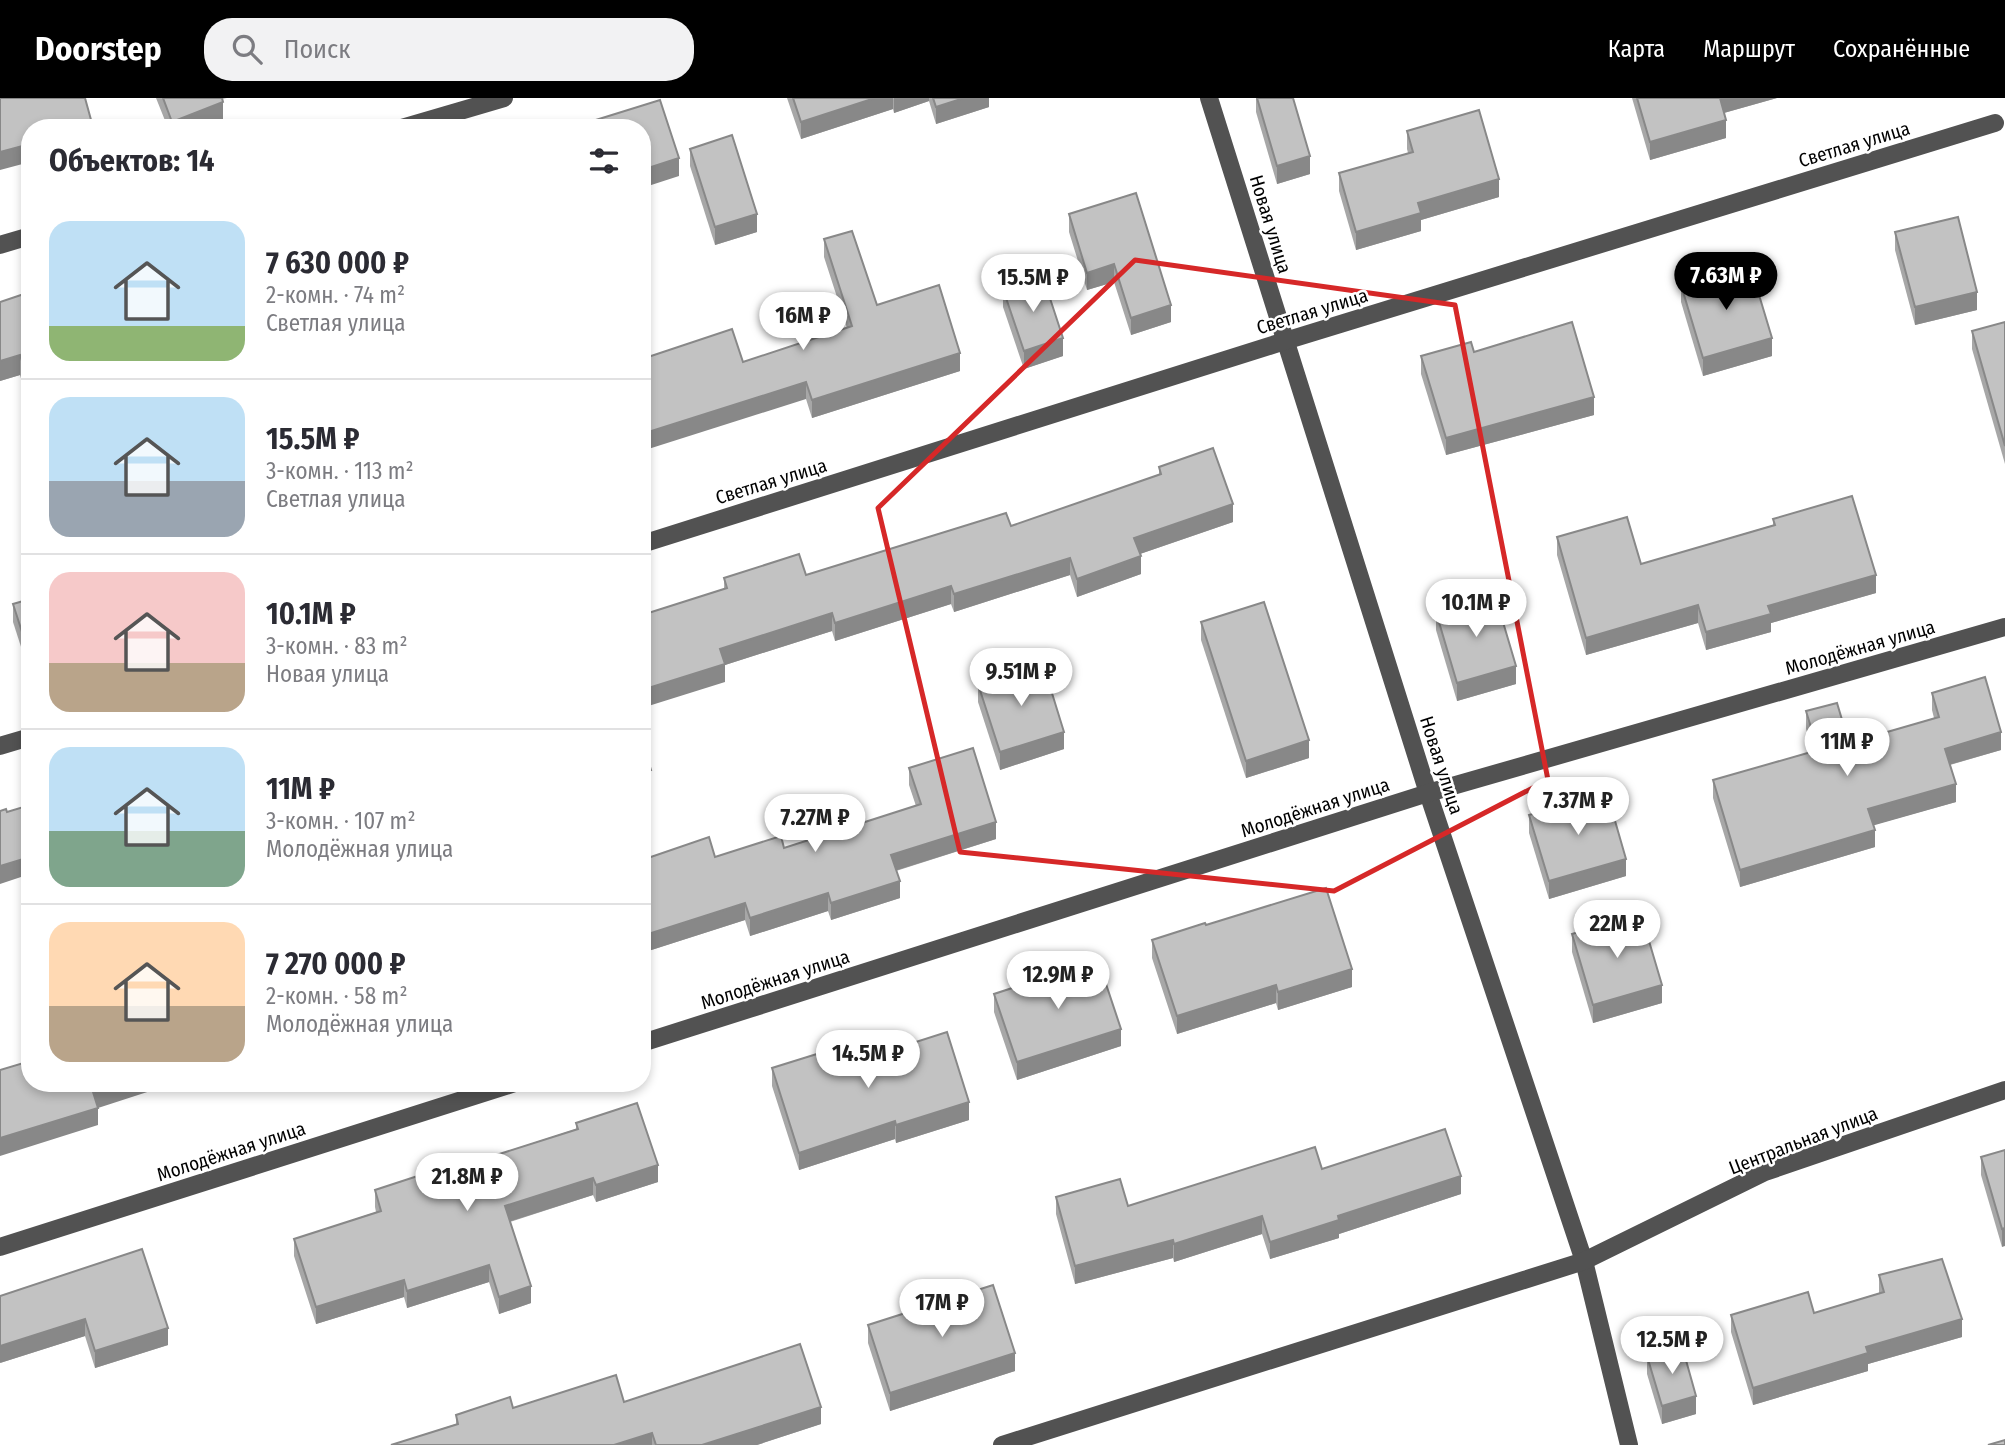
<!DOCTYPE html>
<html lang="ru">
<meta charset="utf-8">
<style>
body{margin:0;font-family:"Fira Sans Condensed",sans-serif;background:#f2f2f3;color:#2b2b33;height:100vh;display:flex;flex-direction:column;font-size:26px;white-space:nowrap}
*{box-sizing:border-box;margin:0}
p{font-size:23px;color:#7c7c81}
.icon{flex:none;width:38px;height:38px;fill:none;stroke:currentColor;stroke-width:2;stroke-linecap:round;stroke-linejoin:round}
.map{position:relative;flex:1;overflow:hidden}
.drawer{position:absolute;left:21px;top:21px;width:630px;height:973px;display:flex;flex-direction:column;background:#fff;border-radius:28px;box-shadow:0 4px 10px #0003}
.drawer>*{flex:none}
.price{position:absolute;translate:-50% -60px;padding:0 16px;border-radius:24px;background:#fff;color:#222;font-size:23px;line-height:46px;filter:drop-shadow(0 2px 4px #0008)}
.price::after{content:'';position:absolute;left:50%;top:42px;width:21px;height:16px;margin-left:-10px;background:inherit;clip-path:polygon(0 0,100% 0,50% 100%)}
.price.active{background:#000;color:#fff}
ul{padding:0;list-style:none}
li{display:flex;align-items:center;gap:21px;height:175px;padding:0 28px}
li+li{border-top:2px solid #e1e1e2}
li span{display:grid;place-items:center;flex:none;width:196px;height:140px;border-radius:21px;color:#555}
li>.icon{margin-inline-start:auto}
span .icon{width:84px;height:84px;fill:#fffc;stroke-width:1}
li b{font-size:30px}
h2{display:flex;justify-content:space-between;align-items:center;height:84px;padding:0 28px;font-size:30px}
header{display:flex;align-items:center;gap:42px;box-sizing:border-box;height:98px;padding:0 35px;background:#000;color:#fff}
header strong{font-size:33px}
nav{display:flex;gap:38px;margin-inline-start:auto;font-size:24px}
.search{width:490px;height:63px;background:#f2f2f3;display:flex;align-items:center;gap:18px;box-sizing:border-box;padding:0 24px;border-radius:28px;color:#7c7c81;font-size:26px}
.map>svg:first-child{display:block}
</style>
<header>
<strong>Doorstep</strong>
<div class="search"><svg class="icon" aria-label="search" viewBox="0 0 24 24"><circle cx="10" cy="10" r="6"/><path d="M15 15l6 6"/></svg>Поиск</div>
<nav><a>Карта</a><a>Маршрут</a><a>Сохранённые</a></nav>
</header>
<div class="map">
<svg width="2005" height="1347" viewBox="0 0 2005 1347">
<rect width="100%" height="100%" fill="#fff"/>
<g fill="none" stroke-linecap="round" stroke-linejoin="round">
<!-- minor -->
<g stroke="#525252" stroke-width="18">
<polyline points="1209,0 1428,695 1584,1163 1629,1347"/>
<polyline points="402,30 504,0"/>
<polyline points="0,147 30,138"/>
<polyline points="642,446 1285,243 1995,25"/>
<polyline points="0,648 30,639"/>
<polyline points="642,945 1428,695 2005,529"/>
<polyline points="0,1149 515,985"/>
<polyline points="1002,1347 1584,1163 1765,1074 2005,992"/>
</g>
</g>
<!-- wall -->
<g fill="#a7a7a7">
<polygon points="156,0 227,0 222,1 223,21 202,30 168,30"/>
<polygon points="787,0 989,0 989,9 936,26 929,3 894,15 893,11 801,41"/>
<polygon points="1256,0 1293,0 1310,76 1277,86 1256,14"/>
<polygon points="1632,0 1777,0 1724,15 1726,40 1650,62"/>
<polygon points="1407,33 1499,99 1421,122 1421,133 1356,152 1339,93 1339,75 1408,55 1407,51"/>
<polygon points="690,51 757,134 715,147 690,68"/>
<polygon points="1069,116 1171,224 1131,237 1114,184 1087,192 1069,134"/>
<polygon points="1895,134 1977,212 1915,227 1895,152"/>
<polygon points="824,141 877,207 960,273 812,320 806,301 743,264 847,230 824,159"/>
<polygon points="1681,187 1772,258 1703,278 1681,204"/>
<polygon points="1003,191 1063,258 1024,271 1003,209"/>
<polygon points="30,194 30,288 24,290 20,277 0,283 0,204"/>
<polygon points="2005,224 2005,366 1972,251 1972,233"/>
<polygon points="1474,254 1594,317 1446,357 1421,276 1421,258"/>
<polygon points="1159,369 1233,424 1140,456 1141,476 1077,499 1070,477 954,514 951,506 835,543 832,533 725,567 725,584 724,480 806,477 1011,428 1159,377"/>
<polygon points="1773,421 1876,495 1771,525 1771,534 1706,552 1698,525 1586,557 1557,457 1557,439 1641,466 1773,427"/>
<polygon points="30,501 30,553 23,555 13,524 13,506"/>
<polygon points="1436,514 1516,586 1457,603 1436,532"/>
<polygon points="1201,524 1309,660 1246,680 1201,542"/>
<polygon points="978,586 1064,651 1000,672 978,604"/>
<polygon points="1932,595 2001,652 1950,667 1956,704 1873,727 1875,749 1740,789 1713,700 1713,682 1813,654 1806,631 1806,613 1849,645 1934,620 1932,612"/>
<polygon points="909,670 996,741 896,773 900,800 831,822 828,813 750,838 745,822 642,855 642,762 715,759 784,750 916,708 909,687"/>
<polygon points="1529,717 1626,778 1549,801 1529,735"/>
<polygon points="1206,827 1352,889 1278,912 1276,905 1177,936 1152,860 1152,842"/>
<polygon points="1572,836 1662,905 1593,925 1572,854"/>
<polygon points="994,896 1121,948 1017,982 994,914"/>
<polygon points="841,968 969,1022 896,1045 895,1041 799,1072 772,988 772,970"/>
<polygon points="576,1025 658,1084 596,1104 593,1097 510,1124 531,1205 499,1216 489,1184 407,1210 404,1199 316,1226 294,1158 294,1141 376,1114 375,1109 375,1092 446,1073 576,1031"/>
<polygon points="2005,1052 2002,1149 1981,1077 1981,1059"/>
<polygon points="1322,1071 1461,1096 1339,1136 1339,1140 1270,1161 1262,1136 1174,1164 1173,1160 1075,1186 1056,1116 1056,1099 1128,1108"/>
<polygon points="142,1151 168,1247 95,1270 85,1238 0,1265"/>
<polygon points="1879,1177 1962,1239 1868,1266 1868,1273 1753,1307 1731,1234 1731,1217 1814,1215 1879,1195"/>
<polygon points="868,1227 1015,1273 890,1313 868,1245"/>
<polygon points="1647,1258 1696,1316 1662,1326 1647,1276"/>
<polygon points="624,1304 821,1326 757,1347 391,1347 456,1326 456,1317 513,1310"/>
</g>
<!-- shaded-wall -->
<g fill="#888">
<polygon points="875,0 893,0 893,11 801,41 801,24"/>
<polygon points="894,0 929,0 929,3 894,15"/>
<polygon points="964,0 989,0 989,9 936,26 936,9"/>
<polygon points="1720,0 1777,0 1720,16"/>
<polygon points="223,4 223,21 202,30 172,30 172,24"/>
<polygon points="1726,22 1726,40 1650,62 1650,44"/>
<polygon points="30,46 30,64 0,72 0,54"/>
<polygon points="1310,58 1310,76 1277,86 1277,68"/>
<polygon points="679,60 679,78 642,90 642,72"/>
<polygon points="1499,81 1499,99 1421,122 1421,133 1356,152 1356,134 1418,105"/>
<polygon points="757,116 757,134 715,147 715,129"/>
<polygon points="1114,166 1114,184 1087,192 1087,175"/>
<polygon points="1977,194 1977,212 1915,227 1915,209"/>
<polygon points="1171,207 1171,224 1131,237 1131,220"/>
<polygon points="1063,240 1063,258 1024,271 1024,253"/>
<polygon points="1772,240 1772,258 1703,278 1703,260"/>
<polygon points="960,255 960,273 812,320 812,302"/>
<polygon points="20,257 20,277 0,283 0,263"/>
<polygon points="30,268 30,288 24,290 24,269"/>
<polygon points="806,284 806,301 642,353 642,336"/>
<polygon points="1594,299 1594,317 1446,357 1446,340"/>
<polygon points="1233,406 1233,424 1134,458 1134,440"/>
<polygon points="1141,458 1141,476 1077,499 1077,481"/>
<polygon points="1070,460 1070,477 954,514 954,496"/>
<polygon points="1876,477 1876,495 1771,525 1771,534 1706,552 1706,534 1768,508"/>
<polygon points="951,488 951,506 835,543 835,525"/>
<polygon points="1698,507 1698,525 1586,557 1586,540"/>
<polygon points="832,515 832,533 725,567 725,584 642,610 642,592 720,551"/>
<polygon points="30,535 30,553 23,555 23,537"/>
<polygon points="1516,568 1516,586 1457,603 1457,585"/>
<polygon points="1064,634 1064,651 1000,672 1000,654"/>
<polygon points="2001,634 2001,652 1945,668 1945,651"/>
<polygon points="1309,642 1309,660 1246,680 1246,663"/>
<polygon points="651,672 651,690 642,693 642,675"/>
<polygon points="1956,686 1956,704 1868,729 1868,711"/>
<polygon points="996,724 996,741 891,774 891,757"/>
<polygon points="1875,732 1875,749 1740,789 1740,772"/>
<polygon points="30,759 30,776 0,786 0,768"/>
<polygon points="1626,761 1626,778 1549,801 1549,783"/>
<polygon points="900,783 900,800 831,822 831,805"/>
<polygon points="828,795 828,813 750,838 750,820"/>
<polygon points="745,805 745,822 642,855 642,838"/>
<polygon points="1352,871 1352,889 1278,912 1278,894"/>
<polygon points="1276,887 1276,905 1177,936 1177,918"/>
<polygon points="1662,887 1662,905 1593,925 1593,907"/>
<polygon points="1121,931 1121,948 1017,982 1017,964"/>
<polygon points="120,985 175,985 98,1010 98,1027 0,1058 0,1040 93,994"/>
<polygon points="969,1004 969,1022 896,1045 896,1027"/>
<polygon points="895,1023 895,1041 799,1072 799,1055"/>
<polygon points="658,1067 658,1084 596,1104 596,1087"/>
<polygon points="1461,1078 1461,1096 1339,1136 1339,1140 1270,1161 1270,1144 1338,1118"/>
<polygon points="593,1080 593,1097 505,1125 505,1108"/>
<polygon points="1262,1118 1262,1136 1174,1164 1174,1146"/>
<polygon points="2005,1130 2005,1148 2002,1149 2002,1131"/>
<polygon points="1173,1142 1173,1160 1075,1186 1075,1168"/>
<polygon points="489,1167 489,1184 407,1210 407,1193"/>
<polygon points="404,1182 404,1199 316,1226 316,1209"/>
<polygon points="531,1188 531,1205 499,1216 499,1199"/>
<polygon points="85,1221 85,1238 0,1265 0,1248"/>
<polygon points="1962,1221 1962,1239 1868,1266 1868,1273 1753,1307 1753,1290 1866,1249"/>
<polygon points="168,1230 168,1247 95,1270 95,1253"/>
<polygon points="1015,1255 1015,1273 890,1313 890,1295"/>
<polygon points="1696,1298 1696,1316 1662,1326 1662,1308"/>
<polygon points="821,1309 821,1326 757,1347 702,1347"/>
<polygon points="652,1335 652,1347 614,1347"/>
</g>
<!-- building -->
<g fill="#c2c2c2" stroke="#888" stroke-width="2">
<polygon points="0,0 85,0 93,29 90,30 30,30 30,46 0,54"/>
<polygon points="163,0 222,0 223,4 172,24"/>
<polygon points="793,0 875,0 801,24"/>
<polygon points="933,0 964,0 936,9"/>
<polygon points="1257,0 1293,0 1310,58 1277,68"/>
<polygon points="1637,0 1720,0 1726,22 1650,44"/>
<polygon points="660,2 679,60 642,72 642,30 570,30"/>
<polygon points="1479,12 1499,81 1418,105 1421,115 1356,134 1339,75 1413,54 1407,33"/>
<polygon points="732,37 757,116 715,129 690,51"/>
<polygon points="1136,95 1171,207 1131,220 1114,166 1087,175 1069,116"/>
<polygon points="1958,119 1977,194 1915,209 1895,134"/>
<polygon points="852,133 877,207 939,187 960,255 812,302 806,284 642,336 642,261 732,231 743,264 852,228 824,141"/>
<polygon points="1750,167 1772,240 1703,260 1681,187"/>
<polygon points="1043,179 1063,240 1024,253 1003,191"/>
<polygon points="30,194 30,268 24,269 20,257 0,263 0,204"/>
<polygon points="1572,224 1594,299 1446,340 1421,258 1471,244 1474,254"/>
<polygon points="2005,224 2005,348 1972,233"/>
<polygon points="1213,350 1233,406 1134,440 1141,458 1077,481 1070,460 954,496 951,488 835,525 832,515 720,551 725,566 642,592 642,517 727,490 724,480 799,456 806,477 1006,415 1011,428 1161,376 1159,369"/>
<polygon points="1852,398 1876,477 1768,508 1771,516 1706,534 1698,507 1586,540 1557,439 1627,419 1641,466 1775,427 1773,421"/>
<polygon points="1495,497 1516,568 1457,585 1436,514"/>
<polygon points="30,501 30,535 23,537 13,506"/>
<polygon points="1264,504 1309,642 1246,663 1201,524"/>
<polygon points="1043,566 1064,634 1000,654 978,586"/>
<polygon points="1985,579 2001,634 1945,651 1956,686 1868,711 1875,732 1740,772 1713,682 1818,652 1806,613 1837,605 1849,645 1939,619 1932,595"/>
<polygon points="642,643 651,672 642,675"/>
<polygon points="973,650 996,724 891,757 900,783 831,805 828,795 750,820 745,805 642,838 642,762 709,739 715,759 781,738 784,750 921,706 909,670"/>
<polygon points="1607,695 1626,761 1549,783 1529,717"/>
<polygon points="30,707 30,759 0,768 0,713 6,711 7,714"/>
<polygon points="1326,790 1352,871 1278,894 1276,887 1177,918 1152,842 1205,825 1206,827"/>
<polygon points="1641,816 1662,887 1593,907 1572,836"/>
<polygon points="1098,862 1121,931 1017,964 994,896"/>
<polygon points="947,934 969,1004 896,1027 895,1023 799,1055 772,970 836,950 841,968"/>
<polygon points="30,963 30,985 120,985 93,994 98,1010 0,1040 0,972"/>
<polygon points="637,1005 658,1067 596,1087 593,1080 505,1108 531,1188 499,1199 489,1167 407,1193 404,1182 316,1209 294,1141 381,1113 375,1092 445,1069 446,1073 578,1031 576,1025"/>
<polygon points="1445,1031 1461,1078 1338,1118 1339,1122 1270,1144 1262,1118 1174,1146 1173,1142 1075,1168 1056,1099 1120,1081 1128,1108 1315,1049 1322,1071"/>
<polygon points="2005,1052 2005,1130 2002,1131 1981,1059"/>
<polygon points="142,1151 168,1230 95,1253 85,1221 0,1248 0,1198"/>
<polygon points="1942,1161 1962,1221 1866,1249 1868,1255 1753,1290 1731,1217 1808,1194 1814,1215 1884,1194 1879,1177"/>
<polygon points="993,1187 1015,1255 890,1295 868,1227"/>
<polygon points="800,1246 821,1309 702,1347 656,1347 652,1335 614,1347 391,1347 458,1326 456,1317 510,1299 513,1310 616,1277 624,1304"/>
<polygon points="1682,1248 1696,1298 1662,1308 1647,1258"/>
<polygon points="2005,1342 2005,1347 1988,1347"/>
</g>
<!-- marked area -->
<path fill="none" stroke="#d62828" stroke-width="5" stroke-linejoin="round" d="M1135 162 1455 207 1548 682 1334 793 960 754 878 410Z"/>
<g text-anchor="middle" stroke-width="5" stroke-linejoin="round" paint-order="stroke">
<!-- street labels -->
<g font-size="19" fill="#000" stroke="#fff">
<text transform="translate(1854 46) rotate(-17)" y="7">Светлая улица</text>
<text transform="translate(1271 126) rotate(73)" y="7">Новая улица</text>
<text transform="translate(1312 213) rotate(-17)" y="7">Светлая улица</text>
<text transform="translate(771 383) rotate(-17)" y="7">Светлая улица</text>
<text transform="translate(1860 549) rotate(-16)" y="7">Молодёжная улица</text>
<text transform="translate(1442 667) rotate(72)" y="7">Новая улица</text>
<text transform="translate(1315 709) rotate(-18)" y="7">Молодёжная улица</text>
<text transform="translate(775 881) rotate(-18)" y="7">Молодёжная улица</text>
<text transform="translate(1803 1042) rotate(-21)" y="7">Центральная улица</text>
<text transform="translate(231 1053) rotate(-18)" y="7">Молодёжная улица</text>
</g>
</g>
</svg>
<b class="price active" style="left:1726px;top:214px">7.63M ₽</b>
<b class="price" style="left:1033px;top:216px">15.5M ₽</b>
<b class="price" style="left:803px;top:254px">16M ₽</b>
<b class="price" style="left:1476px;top:541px">10.1M ₽</b>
<b class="price" style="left:1021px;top:610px">9.51M ₽</b>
<b class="price" style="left:1847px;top:680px">11M ₽</b>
<b class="price" style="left:1578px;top:739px">7.37M ₽</b>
<b class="price" style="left:815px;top:756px">7.27M ₽</b>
<b class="price" style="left:1617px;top:862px">22M ₽</b>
<b class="price" style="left:1058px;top:913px">12.9M ₽</b>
<b class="price" style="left:868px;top:992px">14.5M ₽</b>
<b class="price" style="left:467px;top:1115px">21.8M ₽</b>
<b class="price" style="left:942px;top:1241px">17M ₽</b>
<b class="price" style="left:1672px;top:1278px">12.5M ₽</b>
<section class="drawer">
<h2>Объектов: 14<svg class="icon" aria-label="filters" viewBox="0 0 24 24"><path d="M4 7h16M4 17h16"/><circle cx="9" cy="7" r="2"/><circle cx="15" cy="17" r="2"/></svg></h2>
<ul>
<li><span style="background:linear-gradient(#bfe0f5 75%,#8fb573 0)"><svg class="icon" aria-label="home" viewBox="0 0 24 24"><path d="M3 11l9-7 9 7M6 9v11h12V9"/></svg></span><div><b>7 630 000 ₽</b><p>2-комн. · 74 m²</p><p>Светлая улица</p></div></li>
<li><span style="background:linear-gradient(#bfe0f5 60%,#9aa5b1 0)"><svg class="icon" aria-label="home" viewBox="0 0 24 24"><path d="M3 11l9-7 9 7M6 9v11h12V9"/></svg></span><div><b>15.5M ₽</b><p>3-комн. · 113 m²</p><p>Светлая улица</p></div></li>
<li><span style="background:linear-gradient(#f6c9c9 65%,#b9a48a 0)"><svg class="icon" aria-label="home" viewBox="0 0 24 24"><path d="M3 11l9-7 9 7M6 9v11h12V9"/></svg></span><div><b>10.1M ₽</b><p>3-комн. · 83 m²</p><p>Новая улица</p></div></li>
<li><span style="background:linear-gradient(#bfe0f5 60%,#7fa58c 0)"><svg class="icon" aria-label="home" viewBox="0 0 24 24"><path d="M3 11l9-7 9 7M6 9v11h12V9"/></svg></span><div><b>11M ₽</b><p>3-комн. · 107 m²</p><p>Молодёжная улица</p></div></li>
<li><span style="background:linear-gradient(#ffd9b3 60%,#b9a48a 0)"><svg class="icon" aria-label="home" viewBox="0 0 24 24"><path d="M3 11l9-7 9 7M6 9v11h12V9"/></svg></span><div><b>7 270 000 ₽</b><p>2-комн. · 58 m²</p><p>Молодёжная улица</p></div></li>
</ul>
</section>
</div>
